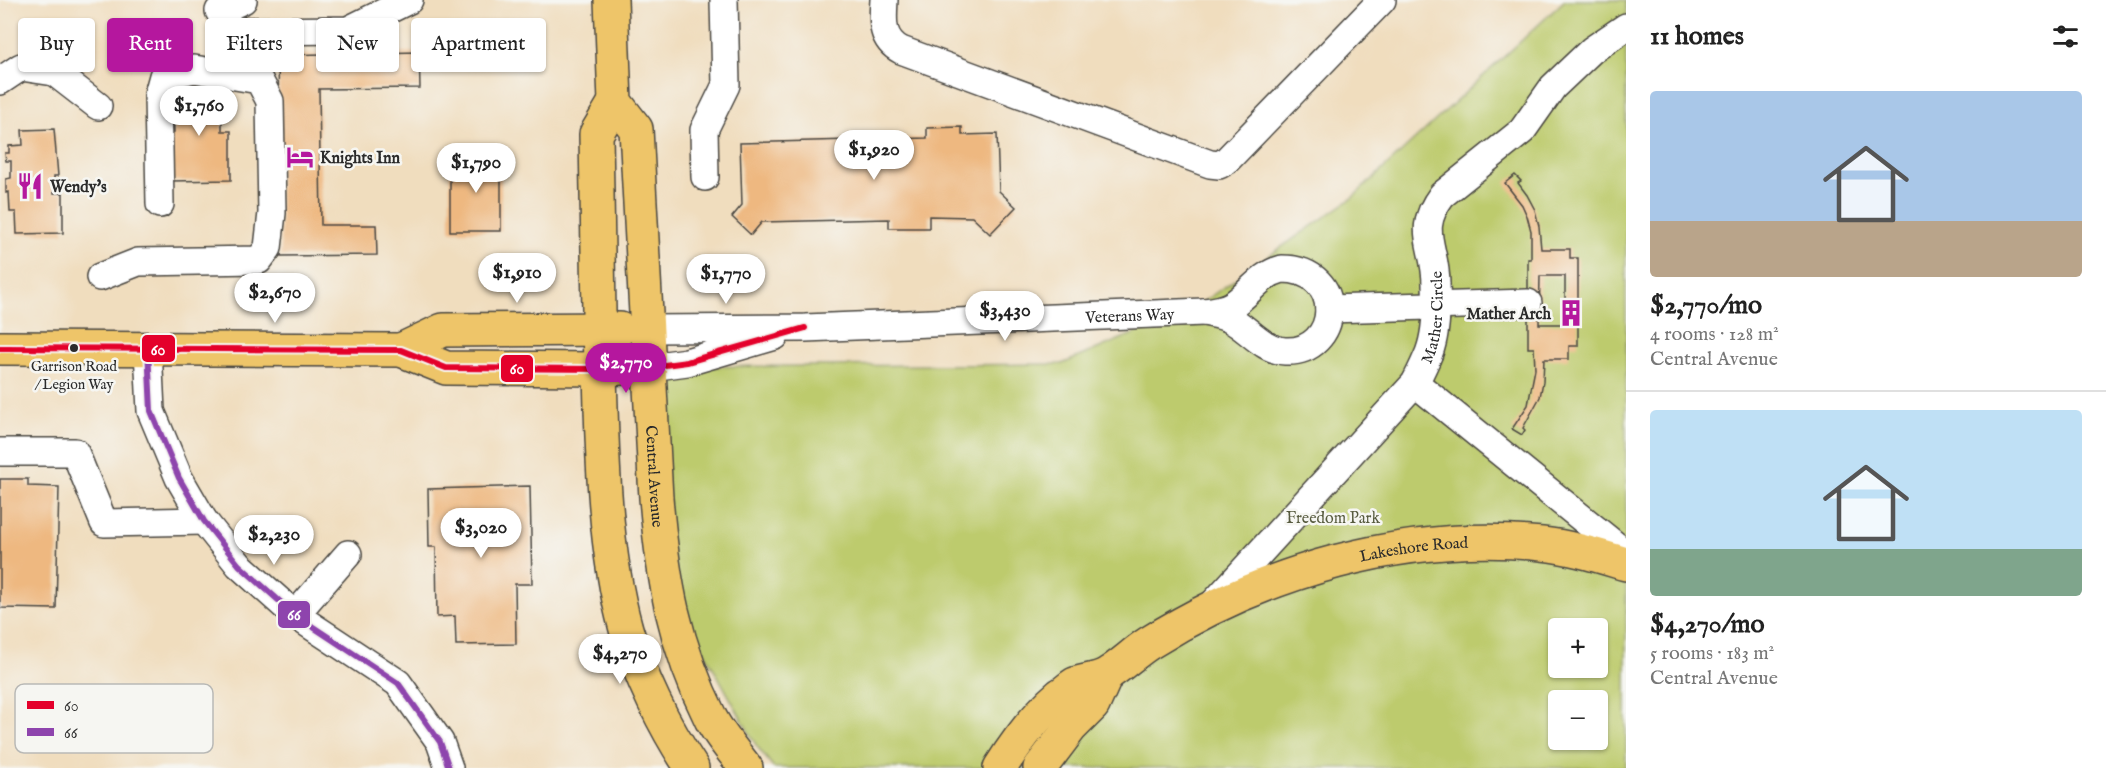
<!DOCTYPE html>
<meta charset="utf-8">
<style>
body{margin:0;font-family:"IM FELL English",serif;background:#f6f6f6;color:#222;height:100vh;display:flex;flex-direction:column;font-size:22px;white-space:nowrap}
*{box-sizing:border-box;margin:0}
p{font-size:20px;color:#767676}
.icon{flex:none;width:33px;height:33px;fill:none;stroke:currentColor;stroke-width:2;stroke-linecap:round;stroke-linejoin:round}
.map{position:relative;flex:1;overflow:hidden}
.details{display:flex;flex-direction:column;background:#fff;width:480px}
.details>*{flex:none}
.hud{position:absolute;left:18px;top:18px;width:570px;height:54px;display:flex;gap:12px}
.fabs{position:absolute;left:1548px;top:618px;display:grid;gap:12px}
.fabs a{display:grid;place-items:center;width:60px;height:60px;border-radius:6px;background:#fff;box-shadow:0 2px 4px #0004;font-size:30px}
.price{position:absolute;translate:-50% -51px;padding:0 14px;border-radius:21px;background:#fff;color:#222;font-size:20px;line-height:39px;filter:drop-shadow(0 2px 3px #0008)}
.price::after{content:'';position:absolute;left:50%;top:36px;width:18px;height:14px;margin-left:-9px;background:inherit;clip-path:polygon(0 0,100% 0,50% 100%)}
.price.on{background:#b5179e;color:#fff}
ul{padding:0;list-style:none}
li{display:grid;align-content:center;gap:12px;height:318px;padding:0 24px}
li+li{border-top:2px solid #e0e0e0}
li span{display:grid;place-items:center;height:186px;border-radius:6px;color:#555}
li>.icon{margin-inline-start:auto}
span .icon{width:108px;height:108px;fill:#fffc;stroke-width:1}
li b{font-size:26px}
h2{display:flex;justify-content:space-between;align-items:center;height:72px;padding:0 24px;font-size:26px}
.tag{padding:0 21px;border-radius:6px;background:#fff;box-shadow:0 2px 4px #0004;font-size:21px;line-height:54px}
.tag.on{background:#b5179e;color:#fff}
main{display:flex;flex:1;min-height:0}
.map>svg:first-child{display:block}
</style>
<main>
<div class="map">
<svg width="1626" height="768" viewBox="0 0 1626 768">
<rect width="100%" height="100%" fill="#f6f6f2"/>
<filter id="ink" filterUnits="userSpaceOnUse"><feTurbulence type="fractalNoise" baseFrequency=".0167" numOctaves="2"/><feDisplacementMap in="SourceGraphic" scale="12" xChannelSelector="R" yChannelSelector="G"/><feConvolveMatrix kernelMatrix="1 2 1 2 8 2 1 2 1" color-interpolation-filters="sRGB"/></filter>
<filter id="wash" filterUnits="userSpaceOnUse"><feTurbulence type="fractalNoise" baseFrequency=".008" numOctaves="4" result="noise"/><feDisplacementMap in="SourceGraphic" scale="24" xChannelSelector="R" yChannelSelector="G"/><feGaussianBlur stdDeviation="1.35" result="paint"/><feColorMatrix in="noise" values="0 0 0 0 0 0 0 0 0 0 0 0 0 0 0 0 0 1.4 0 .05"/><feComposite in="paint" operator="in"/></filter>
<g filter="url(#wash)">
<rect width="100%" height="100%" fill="#f0ddbe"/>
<!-- green -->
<path fill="#bdcb6d" stroke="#747b4c" stroke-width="1.5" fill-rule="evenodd" d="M1565 0H1626V768H774L756 745 652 557 664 367 1062 364 1194 308 1352 198ZM1558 628H1598V668H1558ZM1558 700H1598V740H1558Z"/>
<g id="blocks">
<!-- building -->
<g fill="#eeb880" fill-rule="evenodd">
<polygon points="419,52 420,88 319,89 321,225 376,225 377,255 281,256 278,55"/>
<polygon points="222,88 222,131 231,131 231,180 169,181 168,132 174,132 173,89"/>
<polygon points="962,127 962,135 997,134 999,191 1016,207 990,234 972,217 929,216 929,228 889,228 889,219 762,222 751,235 732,217 742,205 740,143 927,138 927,128"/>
<polygon points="54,129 58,176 54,176 54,193 63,193 63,233 17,234 16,212 10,212 9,192 6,193 6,179 11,178 11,161 6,161 5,153 9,153 9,146 23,145 22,130"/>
<rect x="450" y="157" width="51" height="74"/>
<path d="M1515 175 1521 181 1518 183 1527 195 1535 210 1539 226 1541 249H1570V258H1578V346H1569V359H1544L1543 382 1540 397 1523 428 1525 430 1522 435 1512 429 1528 405 1535 369 1534 348H1528V259H1531V231L1527 216 1522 205 1505 183ZM1540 276H1565V324H1539Z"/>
<polygon points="0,479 28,479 28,486 59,487 56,609 0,608"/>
<polygon points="530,486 532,584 515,584 516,644 456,645 455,616 437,617 436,547 429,547 428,489"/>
</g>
</g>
</g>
<g filter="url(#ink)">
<use href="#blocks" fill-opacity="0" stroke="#494641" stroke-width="1.5"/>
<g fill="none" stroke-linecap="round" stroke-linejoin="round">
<defs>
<g id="minor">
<polyline points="243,0 219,11 233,31 348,30 409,0"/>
<path d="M884 0C883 20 880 39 901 50L1210 164 1219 165 1226 161 1382 0"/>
<polyline points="0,81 21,67 54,72 98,106"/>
<polyline points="705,177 704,130 726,85 724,0"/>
<path d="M1282 269C1348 269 1340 354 1285 351 1263 350 1249 329 1230 319 1222 315 1212 314 1204 312 1213 311 1223 310 1232 305 1250 294 1259 275 1282 269Z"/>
<polyline points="100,277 138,262 259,260 268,248 272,213 270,101 259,80 194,69 163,76 158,94 160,204"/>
<polyline points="1329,309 1528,303"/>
<path id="s1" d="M647 329 805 328 1204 312"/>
<polyline points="148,349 151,411 179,478 204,521 239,565 295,615 398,683 440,742 449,768"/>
<polyline points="650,367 687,362 775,336"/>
<polyline points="1415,383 1626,554"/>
<polyline points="0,452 75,452 104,523 204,521"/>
<path id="s2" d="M1212 605 1415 383C1420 373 1425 363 1429 353 1437 332 1437 306 1436 284 1436 245 1415 231 1442 195L1522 131 1553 87 1592 50 1626 27"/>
<polyline points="295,615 348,554"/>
</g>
<g id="major">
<path id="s3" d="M611 0 615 102 636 129 656 498C663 580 674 645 711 719 720 736 734 752 746 768"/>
<path d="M615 102 596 134C597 213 599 292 600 371 602 452 604 551 626 629 639 675 665 728 692 768"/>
<polyline points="0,348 401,350 446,368 600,369 650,367"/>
<polyline points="401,350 443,330 620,329"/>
<path id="s4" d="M1000 768C1017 741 1035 716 1060 695 1065 692 1070 687 1075 684 1086 680 1099 680 1109 673 1123 664 1135 652 1149 643 1264 571 1406 530 1542 544 1571 547 1599 556 1626 564"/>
<polyline points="1040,768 1071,727 1093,705 1106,676"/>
</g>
</defs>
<!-- minor casing -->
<use href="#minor" stroke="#494641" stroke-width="30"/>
<!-- major casing -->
<use href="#major" stroke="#494641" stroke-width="36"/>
<!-- minor -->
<use href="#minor" stroke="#fff" stroke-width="27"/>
<!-- major -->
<use href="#major" stroke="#eec569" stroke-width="33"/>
<defs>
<polyline id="bus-1" points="0,348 401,350 446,368 600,369 650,367 687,362 805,328"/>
<polyline id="bus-2" points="148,349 151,411 179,478 204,521 239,565 295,615 398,683 440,742 449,768"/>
</defs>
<!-- bus-1 casing -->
<use href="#bus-1" stroke="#f6f6f2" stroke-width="10"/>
<!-- bus-2 casing -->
<use href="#bus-2" stroke="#f6f6f2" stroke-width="10"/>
<!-- bus-1 -->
<use href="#bus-1" stroke="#e4002b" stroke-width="6"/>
<!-- bus-2 -->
<use href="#bus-2" stroke="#8e44ad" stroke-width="6"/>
</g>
</g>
<!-- icons -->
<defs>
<symbol id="hotel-bare" viewBox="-9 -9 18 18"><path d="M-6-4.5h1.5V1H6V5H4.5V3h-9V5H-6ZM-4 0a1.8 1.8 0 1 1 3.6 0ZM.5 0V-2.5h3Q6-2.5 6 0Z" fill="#b5179e" stroke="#f6f6f2" stroke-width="2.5" paint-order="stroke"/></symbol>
<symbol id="restaurant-bare" viewBox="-9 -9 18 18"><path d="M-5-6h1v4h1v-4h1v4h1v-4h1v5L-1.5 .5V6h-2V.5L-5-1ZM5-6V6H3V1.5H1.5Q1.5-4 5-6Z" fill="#b5179e" stroke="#f6f6f2" stroke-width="2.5" paint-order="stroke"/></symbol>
<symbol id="building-bare" viewBox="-9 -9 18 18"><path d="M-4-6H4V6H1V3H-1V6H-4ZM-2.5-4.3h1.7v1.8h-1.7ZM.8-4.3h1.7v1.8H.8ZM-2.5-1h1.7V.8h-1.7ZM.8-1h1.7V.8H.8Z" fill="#b5179e" stroke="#f6f6f2" stroke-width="2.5" paint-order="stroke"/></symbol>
</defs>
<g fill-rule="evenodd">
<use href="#hotel-bare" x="281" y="138" width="38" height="38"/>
<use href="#restaurant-bare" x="11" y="167" width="38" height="38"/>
<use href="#building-bare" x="1552" y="294" width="38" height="38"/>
</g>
<!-- markers -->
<circle fill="#2b2b2b" stroke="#f6f6f2" stroke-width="2" cx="74" cy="348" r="5"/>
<g text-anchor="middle" stroke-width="5" stroke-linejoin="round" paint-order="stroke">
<!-- bus labels -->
<g font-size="14" fill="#2b2b2b" stroke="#f6f6f2">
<text x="74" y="371">Garrison Road<tspan x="74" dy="18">/ Legion Way</tspan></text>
</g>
<!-- poi labels -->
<g font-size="16" font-weight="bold" fill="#2b2b2b" stroke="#f6f6f2" text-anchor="start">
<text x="320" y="163">Knights Inn</text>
<text x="50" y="192">Wendy's</text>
<text x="1551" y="319" text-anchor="end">Mather Arch</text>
</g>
<!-- street labels -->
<g font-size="16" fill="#2b2b2b" stroke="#f6f6f2">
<text dy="6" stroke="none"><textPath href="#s1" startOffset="483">Veterans Way</textPath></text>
<text dy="6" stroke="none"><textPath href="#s2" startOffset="370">Mather Circle</textPath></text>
<text dy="6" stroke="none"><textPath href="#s3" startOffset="484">Central Avenue</textPath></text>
<text dy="6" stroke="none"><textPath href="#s4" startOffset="483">Lakeshore Road</textPath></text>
</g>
<!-- park labels -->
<g font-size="16" fill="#575b3f" stroke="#f6f6f2">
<text x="1333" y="523">Freedom Park</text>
</g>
</g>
<!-- legend -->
<rect x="15" y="684" width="198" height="69" rx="9" fill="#f6f6f2" stroke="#b9b9b6" stroke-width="1.5"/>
<rect x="27" y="701" width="27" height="8" fill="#e4002b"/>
<rect x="27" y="728" width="27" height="8" fill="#8e44ad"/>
<g font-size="16" fill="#2b2b2b">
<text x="64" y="711">60</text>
<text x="64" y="738">66</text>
</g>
<g stroke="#f6f6f2" stroke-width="2">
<rect x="141" y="334" width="35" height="29" rx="6" fill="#e4002b"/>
<rect x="500" y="354" width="34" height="29" rx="6" fill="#e4002b"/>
<rect x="277" y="600" width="34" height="29" rx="6" fill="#8e44ad"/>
</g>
<g font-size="16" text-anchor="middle" font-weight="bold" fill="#fff">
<text x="158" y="355">60</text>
<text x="517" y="374">60</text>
<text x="294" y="620">66</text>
</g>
</svg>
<div class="fabs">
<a>+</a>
<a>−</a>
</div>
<b class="price" style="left:199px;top:137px">$1,760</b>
<b class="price" style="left:874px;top:181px">$1,920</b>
<b class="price" style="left:476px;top:194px">$1,790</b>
<b class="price" style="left:517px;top:304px">$1,910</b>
<b class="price" style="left:726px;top:305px">$1,770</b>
<b class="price" style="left:275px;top:324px">$2,670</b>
<b class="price" style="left:1005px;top:342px">$3,430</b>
<b class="price on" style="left:626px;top:394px">$2,770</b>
<b class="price" style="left:481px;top:559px">$3,020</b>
<b class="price" style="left:274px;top:566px">$2,230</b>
<b class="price" style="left:620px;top:685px">$4,270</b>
<div class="hud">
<a class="tag">Buy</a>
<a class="tag on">Rent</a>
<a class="tag">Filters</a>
<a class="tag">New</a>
<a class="tag">Apartment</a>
</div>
</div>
<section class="details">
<h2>11 homes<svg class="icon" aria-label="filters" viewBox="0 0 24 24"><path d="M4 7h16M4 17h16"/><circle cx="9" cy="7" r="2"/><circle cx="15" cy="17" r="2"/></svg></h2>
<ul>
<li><span style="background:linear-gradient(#a9c7e8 70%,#b9a48a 0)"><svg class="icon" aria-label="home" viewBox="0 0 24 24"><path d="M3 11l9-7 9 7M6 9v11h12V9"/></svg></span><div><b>$2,770/mo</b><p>4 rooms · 128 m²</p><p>Central Avenue</p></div></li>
<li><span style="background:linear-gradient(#bfe0f5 75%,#7fa58c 0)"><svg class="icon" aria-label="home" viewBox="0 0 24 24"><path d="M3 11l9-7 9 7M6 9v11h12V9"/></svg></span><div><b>$4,270/mo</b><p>5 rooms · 183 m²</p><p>Central Avenue</p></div></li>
</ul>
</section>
</main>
